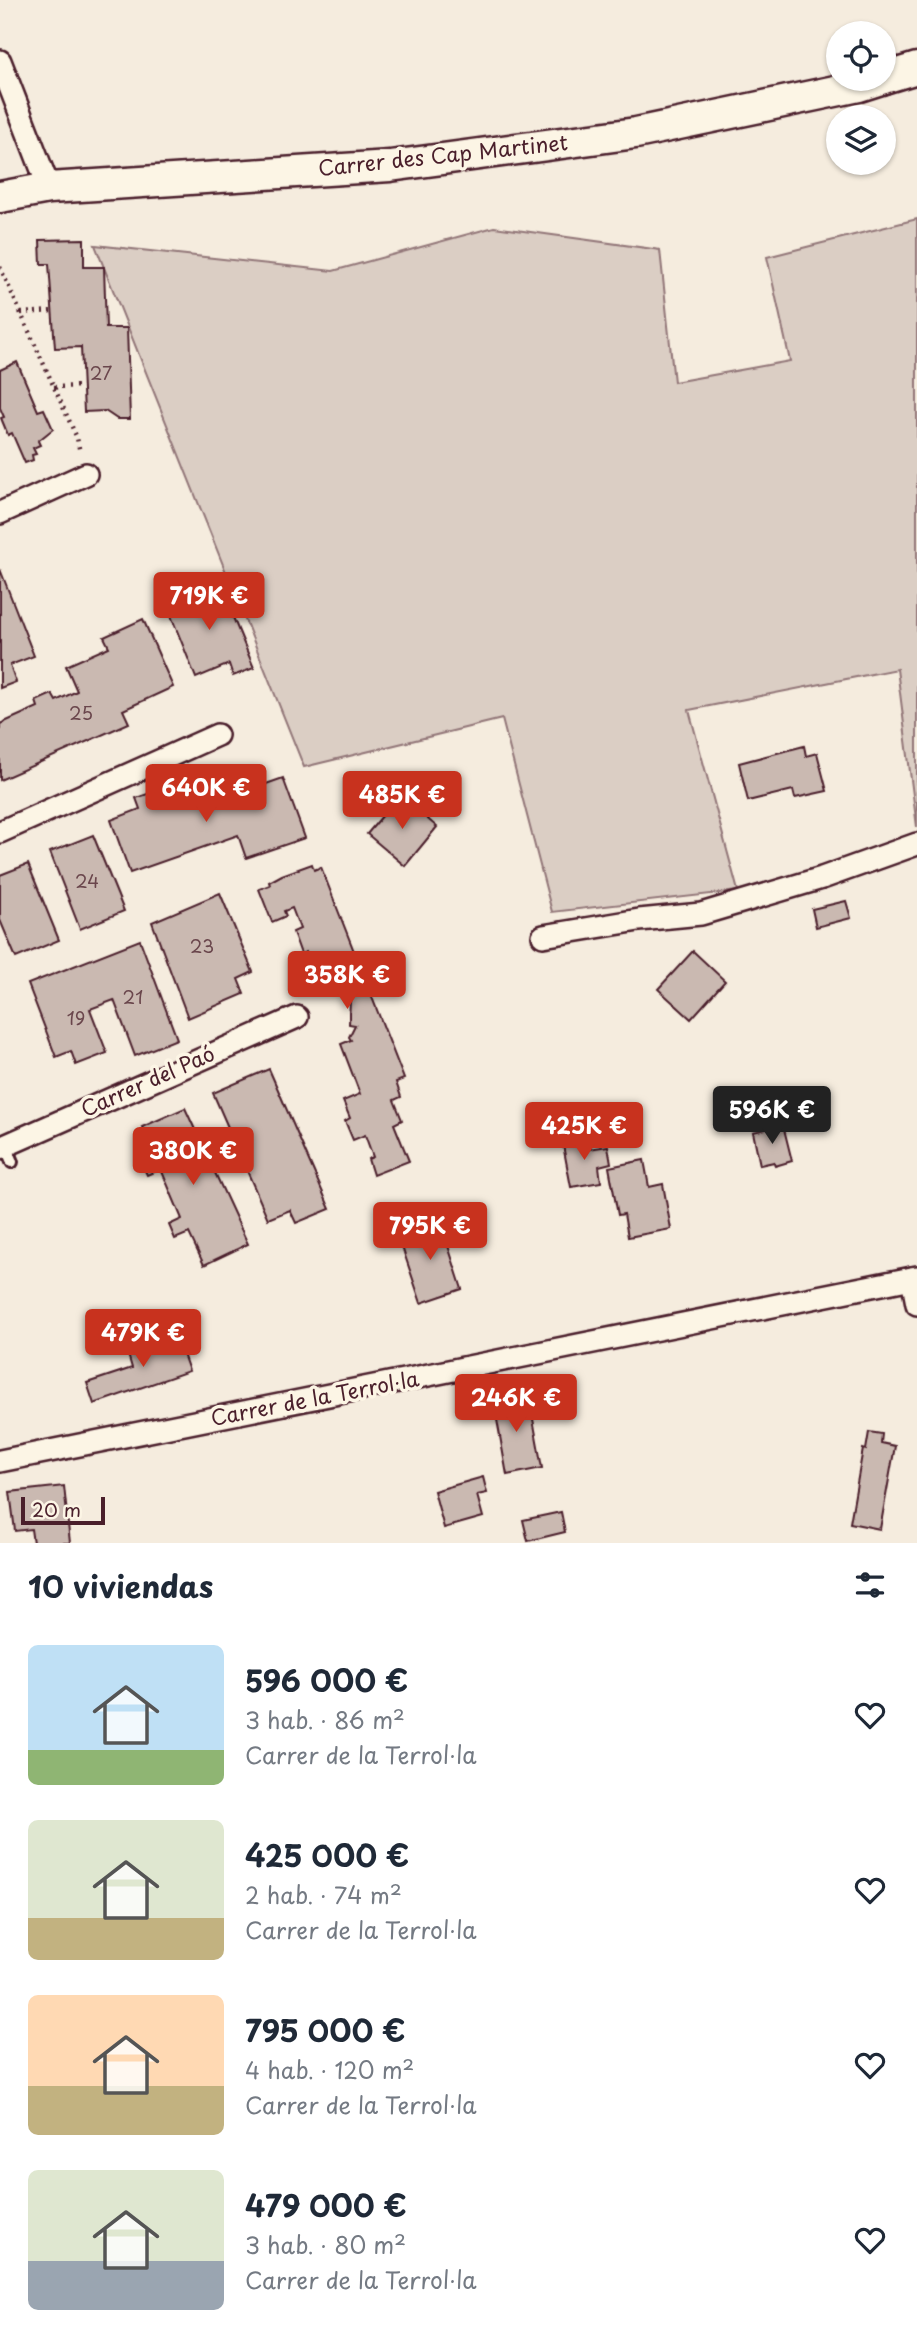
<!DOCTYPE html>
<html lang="es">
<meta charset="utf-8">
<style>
body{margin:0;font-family:"Playpen Sans",sans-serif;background:#f6f6f7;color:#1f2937;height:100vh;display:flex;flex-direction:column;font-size:26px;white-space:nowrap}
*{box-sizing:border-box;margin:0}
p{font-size:23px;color:#747a83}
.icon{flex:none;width:38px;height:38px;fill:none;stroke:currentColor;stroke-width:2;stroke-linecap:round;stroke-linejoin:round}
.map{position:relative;height:1543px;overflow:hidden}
.sheet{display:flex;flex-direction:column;background:#fff;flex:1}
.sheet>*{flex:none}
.tools{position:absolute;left:826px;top:21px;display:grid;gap:14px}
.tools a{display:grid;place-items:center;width:70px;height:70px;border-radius:50%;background:#fff;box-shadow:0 2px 5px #0004;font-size:35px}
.scale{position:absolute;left:21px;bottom:18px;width:84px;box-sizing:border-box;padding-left:7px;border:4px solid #4a1f2b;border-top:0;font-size:19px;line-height:24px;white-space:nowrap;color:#4a1f2b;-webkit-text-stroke:5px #fcf5e5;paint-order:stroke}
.price{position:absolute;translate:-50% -60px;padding:0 16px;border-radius:7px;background:#c8321e;color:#fff;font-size:23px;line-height:46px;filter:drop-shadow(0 2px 4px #0008)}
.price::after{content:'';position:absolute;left:50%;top:42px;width:21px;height:16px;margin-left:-10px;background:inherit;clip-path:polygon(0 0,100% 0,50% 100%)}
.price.on{background:#222;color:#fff}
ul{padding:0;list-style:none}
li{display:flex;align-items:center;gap:21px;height:175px;padding:0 28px}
li span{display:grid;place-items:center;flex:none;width:196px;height:140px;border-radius:10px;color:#555}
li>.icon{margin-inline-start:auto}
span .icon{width:84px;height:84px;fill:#fffc;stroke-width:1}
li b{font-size:30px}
h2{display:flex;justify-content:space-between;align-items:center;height:84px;padding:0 28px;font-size:30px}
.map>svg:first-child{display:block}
</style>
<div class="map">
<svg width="917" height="1543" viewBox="0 0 917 1543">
<rect width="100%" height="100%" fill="#f5ecde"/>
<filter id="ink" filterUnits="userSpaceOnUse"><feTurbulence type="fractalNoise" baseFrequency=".0143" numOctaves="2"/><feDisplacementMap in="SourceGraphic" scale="14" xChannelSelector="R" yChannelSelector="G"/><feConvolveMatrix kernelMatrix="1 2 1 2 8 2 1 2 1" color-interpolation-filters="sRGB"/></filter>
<g filter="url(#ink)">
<!-- green -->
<polygon fill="#dbcec4" stroke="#927678" stroke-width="2" points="917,219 917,827 897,669 689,710 738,891 552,912 502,719 304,767 95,245 333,271 494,227 660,250 674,382 790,361 767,257"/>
<!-- building -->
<g fill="#cab9b1" stroke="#4a1f2b" stroke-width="2">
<polygon points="84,239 84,267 104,267 106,328 127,328 130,419 117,419 105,411 84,412 81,347 55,348 49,264 41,264 40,240"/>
<polygon points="17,362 38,411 44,409 53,429 38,441 40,445 33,448 36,454 32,455 33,460 25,463 12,433 8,435 1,418 4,417 0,408 0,370"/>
<polygon points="0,569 34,656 10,665 16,682 0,688"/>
<polygon points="218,581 254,668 233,676 229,664 196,678 166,603"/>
<polygon points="143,619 173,687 123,710 129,723 0,780 0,724 38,707 36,701 52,694 56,701 77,691 66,666 109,647 104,637"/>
<polygon points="804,746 806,756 817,753 827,791 795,798 793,790 748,801 739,763"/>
<polygon points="283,778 305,838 246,858 238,835 130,873 111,820 140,809 136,798 176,784 183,804 221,790 224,799"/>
<polygon points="400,795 437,827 405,866 367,834"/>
<polygon points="93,835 124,911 80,929 50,852"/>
<polygon points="28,864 59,940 16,958 0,920 0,875"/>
<polygon points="312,864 314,870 321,867 404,1079 396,1082 401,1097 394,1100 402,1120 394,1124 409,1161 373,1175 368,1159 373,1157 365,1135 353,1140 345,1121 350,1118 343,1101 360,1094 341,1044 351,1040 349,1037 355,1025 349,1024 350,999 343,982 326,968 328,963 314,955 308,958 306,952 301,954 293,932 300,929 292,908 284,911 286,916 272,922 259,889 270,885 269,882 282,875"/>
<polygon points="220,893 253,972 238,979 244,994 188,1018 152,922"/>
<polygon points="846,901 851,918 816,927 812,909"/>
<polygon points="140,940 177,1039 135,1056 114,1000 90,1009 107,1053 76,1065 71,1051 56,1057 28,984"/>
<polygon points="693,951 725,981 691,1019 658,989"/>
<polygon points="269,1069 330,1209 296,1223 290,1210 268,1219 213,1093"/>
<polygon points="185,1108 248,1244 204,1265 189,1233 175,1239 169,1225 182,1219 161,1169 147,1175 140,1160 154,1154 142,1127"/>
<polygon points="783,1125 792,1161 775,1166 774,1162 760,1165 753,1132"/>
<polygon points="580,1137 582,1150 608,1146 611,1163 599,1166 601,1182 571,1187 562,1140"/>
<polygon points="644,1160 649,1187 663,1184 671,1229 628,1237 624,1214 618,1215 609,1167"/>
<polygon points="440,1221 462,1289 421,1303 398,1235"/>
<polygon points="176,1334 189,1371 94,1404 87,1383 132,1368 127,1351"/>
<polygon points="511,1388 516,1411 531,1408 542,1468 507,1475 492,1392"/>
<polygon points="869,1432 882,1434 881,1443 895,1446 880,1529 850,1523 863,1449 866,1450"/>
<polygon points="483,1477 487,1493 477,1495 483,1517 444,1528 434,1491"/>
<polygon points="64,1486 70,1543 33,1543 31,1529 15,1531 10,1492"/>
<polygon points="561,1512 565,1532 528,1541 523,1520"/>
</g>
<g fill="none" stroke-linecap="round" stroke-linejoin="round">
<defs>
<polyline id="lane" points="5,1145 12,1162"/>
<g id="street">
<polyline points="0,61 49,188"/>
<polyline points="0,513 86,474"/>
<polyline points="0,832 217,735"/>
<polyline points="543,936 639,920 701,914 822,878 917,844"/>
<polyline points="0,1148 297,1017"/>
<polyline points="912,1278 917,1304"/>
<polyline points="0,1461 917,1277"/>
</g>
<g id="secondary">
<polyline points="884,78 917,68"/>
<polyline points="0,197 49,188 390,166 636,133 859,86 881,79"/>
</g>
</defs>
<!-- lane casing -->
<use href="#lane" stroke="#4a1f2b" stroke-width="16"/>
<!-- street casing -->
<use href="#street" stroke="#4a1f2b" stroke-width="26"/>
<!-- secondary casing -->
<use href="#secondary" stroke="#4a1f2b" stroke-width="35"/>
<!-- path -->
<g stroke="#4a1f2b" stroke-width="4.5" stroke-dasharray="2 5" stroke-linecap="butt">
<polyline points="0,267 77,438 80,453"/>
<polyline points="21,313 53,311"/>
<polyline points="54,387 83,386"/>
</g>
<!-- lane -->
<use href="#lane" stroke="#fcf5e5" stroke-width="10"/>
<!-- street -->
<use href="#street" stroke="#fcf5e5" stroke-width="21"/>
<!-- secondary -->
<use href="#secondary" stroke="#fcf5e5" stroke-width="30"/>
</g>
</g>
<g text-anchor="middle" stroke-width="7" stroke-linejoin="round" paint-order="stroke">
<!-- number labels -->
<g font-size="18" fill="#6a464c">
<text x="101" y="380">27</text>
<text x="81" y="720">25</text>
<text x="87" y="888">24</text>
<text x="202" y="953">23</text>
<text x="133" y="1004">21</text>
<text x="76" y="1025">19</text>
</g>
<!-- street labels -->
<g font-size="21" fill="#4a1f2b" stroke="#fcf5e5">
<text transform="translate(443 156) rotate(-6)" y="7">Carrer des Cap Martinet</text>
<text transform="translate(148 1082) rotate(-24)" y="7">Carrer del Paó</text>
<text transform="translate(315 1399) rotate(-11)" y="7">Carrer de la Terrol·la</text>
</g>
</g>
</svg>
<div class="tools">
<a><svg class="icon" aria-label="locate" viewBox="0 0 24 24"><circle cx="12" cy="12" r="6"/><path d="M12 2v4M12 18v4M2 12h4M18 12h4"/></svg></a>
<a><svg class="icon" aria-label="layers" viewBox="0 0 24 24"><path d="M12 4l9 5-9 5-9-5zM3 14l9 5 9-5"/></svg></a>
</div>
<div class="scale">20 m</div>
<b class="price" style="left:209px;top:632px">719K €</b>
<b class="price" style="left:206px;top:824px">640K €</b>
<b class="price" style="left:402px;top:831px">485K €</b>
<b class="price" style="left:347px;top:1011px">358K €</b>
<b class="price on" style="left:772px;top:1146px">596K €</b>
<b class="price" style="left:584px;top:1162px">425K €</b>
<b class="price" style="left:193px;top:1187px">380K €</b>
<b class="price" style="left:430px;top:1262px">795K €</b>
<b class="price" style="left:143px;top:1369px">479K €</b>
<b class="price" style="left:516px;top:1434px">246K €</b>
</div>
<section class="sheet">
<h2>10 viviendas<svg class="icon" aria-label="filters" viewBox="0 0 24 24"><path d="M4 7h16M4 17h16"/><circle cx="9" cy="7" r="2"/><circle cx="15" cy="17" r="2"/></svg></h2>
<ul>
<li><span style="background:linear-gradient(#bfe0f5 75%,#8fb573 0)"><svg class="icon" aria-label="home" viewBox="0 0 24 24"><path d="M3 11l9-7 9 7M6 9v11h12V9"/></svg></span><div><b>596 000 €</b><p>3 hab. · 86 m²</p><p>Carrer de la Terrol·la</p></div><svg class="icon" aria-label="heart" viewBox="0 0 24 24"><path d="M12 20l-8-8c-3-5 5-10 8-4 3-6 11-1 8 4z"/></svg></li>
<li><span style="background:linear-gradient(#dfe7d0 70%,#c2b280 0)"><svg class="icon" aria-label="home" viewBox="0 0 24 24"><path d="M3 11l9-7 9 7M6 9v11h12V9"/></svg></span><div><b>425 000 €</b><p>2 hab. · 74 m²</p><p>Carrer de la Terrol·la</p></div><svg class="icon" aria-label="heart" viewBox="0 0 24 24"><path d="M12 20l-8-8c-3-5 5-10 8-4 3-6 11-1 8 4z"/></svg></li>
<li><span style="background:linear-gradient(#ffd9b3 65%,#c2b280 0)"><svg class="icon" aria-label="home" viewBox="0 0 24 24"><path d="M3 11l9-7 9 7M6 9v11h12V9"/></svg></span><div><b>795 000 €</b><p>4 hab. · 120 m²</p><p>Carrer de la Terrol·la</p></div><svg class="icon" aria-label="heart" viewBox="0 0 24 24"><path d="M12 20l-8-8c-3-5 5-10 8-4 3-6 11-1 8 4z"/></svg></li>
<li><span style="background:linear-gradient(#dfe7d0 65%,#9aa5b1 0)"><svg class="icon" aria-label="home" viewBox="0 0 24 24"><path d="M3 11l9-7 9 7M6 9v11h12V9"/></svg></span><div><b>479 000 €</b><p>3 hab. · 80 m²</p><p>Carrer de la Terrol·la</p></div><svg class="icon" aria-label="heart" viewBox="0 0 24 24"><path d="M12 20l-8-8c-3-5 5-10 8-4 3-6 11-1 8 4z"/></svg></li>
</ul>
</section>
